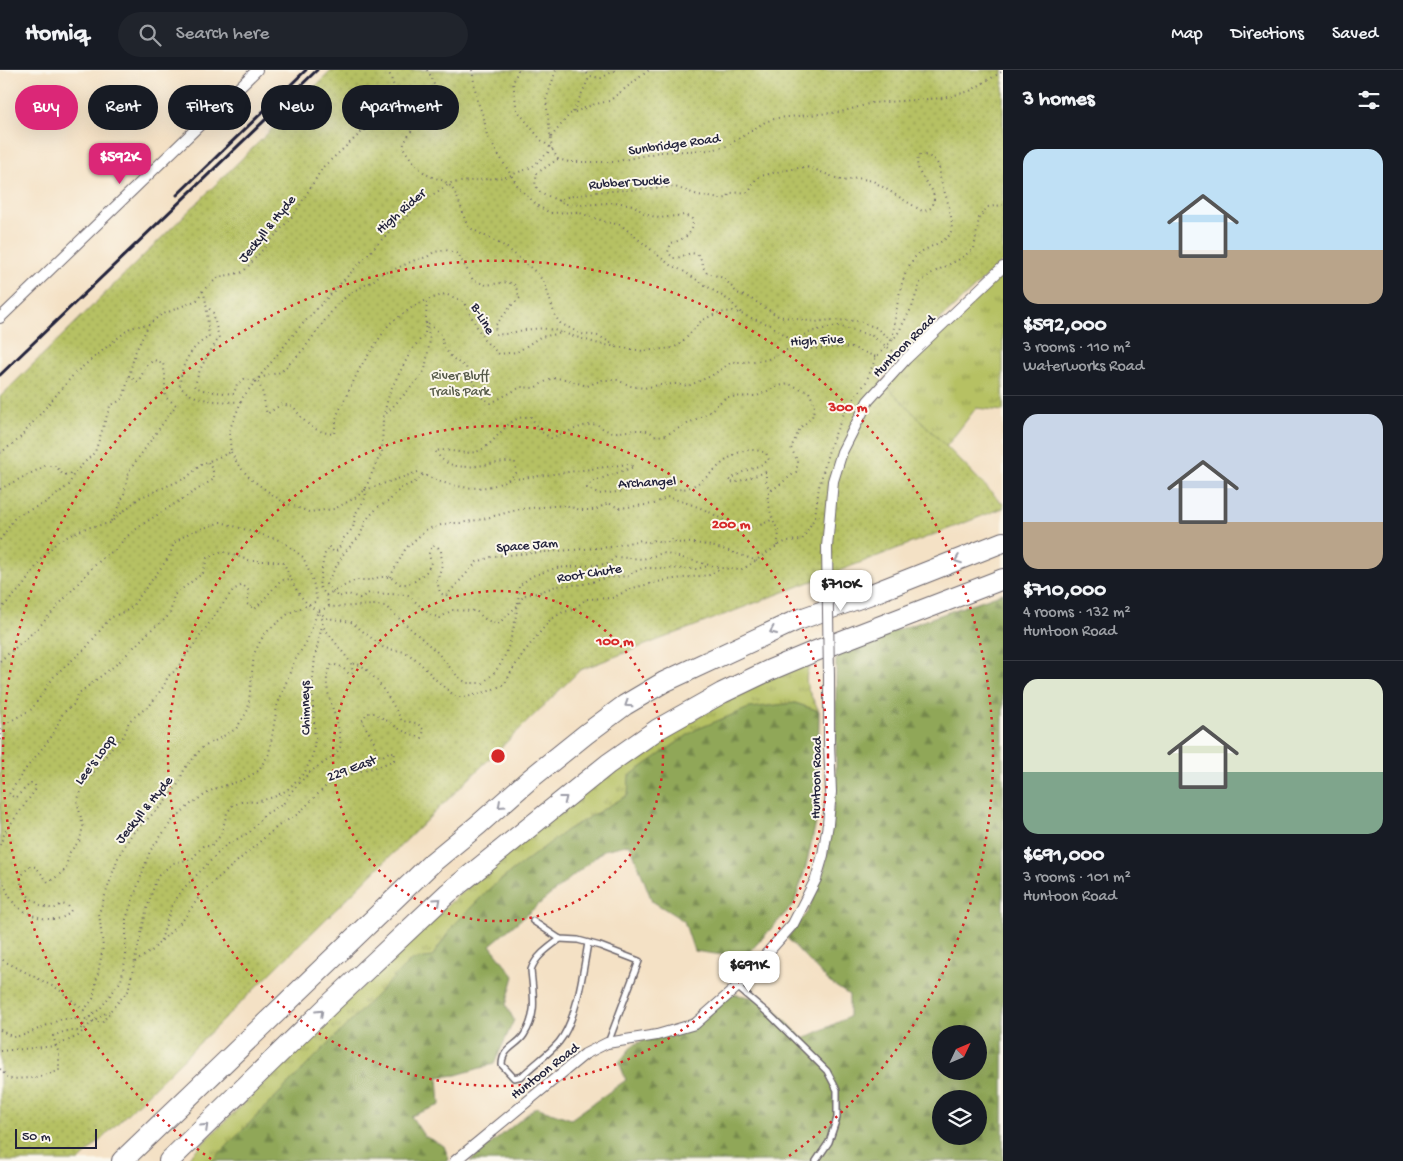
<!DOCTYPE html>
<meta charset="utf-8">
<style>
body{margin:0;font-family:"Gochi Hand",sans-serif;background:#20242c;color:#f1f3f6;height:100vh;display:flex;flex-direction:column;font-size:19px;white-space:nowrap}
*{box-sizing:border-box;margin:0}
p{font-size:16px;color:#9ea1a6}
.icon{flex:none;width:28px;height:28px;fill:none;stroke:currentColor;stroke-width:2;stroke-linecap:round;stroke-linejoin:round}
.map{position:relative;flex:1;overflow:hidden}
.panel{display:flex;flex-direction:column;background:#171b24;width:400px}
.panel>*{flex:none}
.banner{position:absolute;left:15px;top:15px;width:475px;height:45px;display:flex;gap:10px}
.needle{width:32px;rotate:46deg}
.tools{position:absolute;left:932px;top:955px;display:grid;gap:10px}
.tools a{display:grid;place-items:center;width:55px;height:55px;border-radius:50%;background:#171b24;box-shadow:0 5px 20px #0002;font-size:25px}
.scale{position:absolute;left:15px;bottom:12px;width:82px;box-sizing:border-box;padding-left:5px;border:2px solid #22223b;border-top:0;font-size:14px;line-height:18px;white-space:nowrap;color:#22223b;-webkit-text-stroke:4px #fbf7ec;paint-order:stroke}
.price{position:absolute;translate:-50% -42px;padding:0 11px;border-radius:10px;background:#fff;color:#222;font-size:16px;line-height:32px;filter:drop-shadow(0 1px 2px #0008)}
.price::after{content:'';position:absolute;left:50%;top:30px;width:15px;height:11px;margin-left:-8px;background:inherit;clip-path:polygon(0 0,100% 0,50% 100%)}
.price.on{background:#db2777;color:#fff}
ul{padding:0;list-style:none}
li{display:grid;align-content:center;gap:10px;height:265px;padding:0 20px}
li+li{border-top:1px solid #363941}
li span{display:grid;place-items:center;height:155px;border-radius:15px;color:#555}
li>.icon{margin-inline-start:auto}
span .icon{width:90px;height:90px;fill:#fffc;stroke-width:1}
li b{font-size:21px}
h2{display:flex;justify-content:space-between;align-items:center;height:60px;padding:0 20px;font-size:21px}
.tag{padding:0 18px;border-radius:22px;background:#171b24;box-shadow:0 5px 20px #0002;font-size:18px;line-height:45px}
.tag.on{background:#db2777;color:#fff}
header{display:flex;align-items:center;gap:30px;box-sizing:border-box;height:70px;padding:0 25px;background:#171b24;border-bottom:1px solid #363941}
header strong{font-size:24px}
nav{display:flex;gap:28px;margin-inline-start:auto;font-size:18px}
.search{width:350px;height:45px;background:#20242c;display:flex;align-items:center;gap:12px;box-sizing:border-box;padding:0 18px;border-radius:28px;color:#9ea1a6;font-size:19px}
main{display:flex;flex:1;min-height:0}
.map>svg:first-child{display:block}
</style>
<header>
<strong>Homiq</strong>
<div class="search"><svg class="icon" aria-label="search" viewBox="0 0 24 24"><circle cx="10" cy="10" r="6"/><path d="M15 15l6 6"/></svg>Search here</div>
<nav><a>Map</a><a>Directions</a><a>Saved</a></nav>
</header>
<main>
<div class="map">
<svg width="1003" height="1091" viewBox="0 0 1003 1091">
<defs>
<pattern id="grass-tufts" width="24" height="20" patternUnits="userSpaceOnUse" patternTransform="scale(1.25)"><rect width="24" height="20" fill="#b6c163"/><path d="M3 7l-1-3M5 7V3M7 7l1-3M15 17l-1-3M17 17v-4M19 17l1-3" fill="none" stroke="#949c53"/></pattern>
<pattern id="forest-firs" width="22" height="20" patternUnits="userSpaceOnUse" patternTransform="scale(1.25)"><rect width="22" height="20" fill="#90a759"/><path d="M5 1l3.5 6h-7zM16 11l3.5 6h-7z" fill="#75884b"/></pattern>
<pattern id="park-dots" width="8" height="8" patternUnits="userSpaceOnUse" patternTransform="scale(1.25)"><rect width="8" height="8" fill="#b6c163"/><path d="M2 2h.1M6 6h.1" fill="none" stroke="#949c53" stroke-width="1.8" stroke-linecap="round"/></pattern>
</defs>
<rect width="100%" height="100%" fill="#fbf7ec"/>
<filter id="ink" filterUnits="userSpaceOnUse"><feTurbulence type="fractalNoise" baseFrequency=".02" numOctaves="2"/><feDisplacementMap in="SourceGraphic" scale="10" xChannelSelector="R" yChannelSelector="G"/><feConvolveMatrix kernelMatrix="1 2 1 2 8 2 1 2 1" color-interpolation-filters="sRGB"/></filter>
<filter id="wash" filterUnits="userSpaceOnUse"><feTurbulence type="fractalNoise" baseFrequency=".0096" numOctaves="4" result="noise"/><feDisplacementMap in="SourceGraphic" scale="20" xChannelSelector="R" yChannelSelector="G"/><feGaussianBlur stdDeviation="1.12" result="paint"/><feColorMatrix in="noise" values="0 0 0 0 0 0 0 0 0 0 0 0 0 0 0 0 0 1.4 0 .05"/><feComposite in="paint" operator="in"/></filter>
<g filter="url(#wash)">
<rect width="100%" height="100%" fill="#f4e1c5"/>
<!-- grass -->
<g fill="url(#grass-tufts)" stroke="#6c724f">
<polygon points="1003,200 1003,341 976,338 945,378 880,323 906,296"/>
<path d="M812 590C800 613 809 620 819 641L795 633 567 760 453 856 432 887 212 1091H185L342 936 468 816 573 729 670 665 736 624Z"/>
</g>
<!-- forest -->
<g fill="url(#forest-firs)" stroke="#59644a" fill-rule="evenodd">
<path d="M1003 523V1091H470L536 1037 571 1049 626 1010 619 992 633 975 694 949 731 924 765 929 803 969 849 947V925L829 912 787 868 808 841 824 800 836 719V590L846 578ZM941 964H979V1001H941ZM941 1029H979V1066H941Z"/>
<polygon points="795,633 819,641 818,744 805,800 794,834 744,888 694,881 684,851 652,831 630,774 604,780 490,875 514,906 506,935 514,950 494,994 456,1005 438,1007 440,1035 411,1046 424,1066 444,1076 449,1089 447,1091 212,1091 411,890 432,887 453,856 490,818 567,760 628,725 629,706 695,660 749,638"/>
</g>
<!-- park -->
<polygon fill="url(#park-dots)" stroke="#6c724f" points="332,0 1003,0 1003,191 878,307 1003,434 1003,438 580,600 79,1091 0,1091 0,327"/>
</g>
<g filter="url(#ink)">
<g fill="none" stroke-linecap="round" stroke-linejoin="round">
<defs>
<g id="lane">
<polyline points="533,851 560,869 578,870 600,876 639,891 608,973"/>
<path d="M560 869C549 877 535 887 531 900 533 925 538 943 524 965 517 976 502 978 502 995L514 1008 522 1006C533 995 550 983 559 972 577 950 583 901 588 873"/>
<polyline points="737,917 770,945 827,1001 837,1020 837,1048 829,1072 816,1091"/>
</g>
<g id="street">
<polyline points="0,248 257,0"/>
<polyline points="827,477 833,411 842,382 868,331 906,289 1003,197"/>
<polyline points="455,1091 585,984 607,973 657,965 695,954 737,917 793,854 816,809 823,785 828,754 831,722 829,673 829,607"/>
</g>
<g id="highway">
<polyline points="122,1091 433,792 478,755 530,709 586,664 625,635 664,612 795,551 874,523 1003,472"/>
<polyline points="169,1091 331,933 448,823 608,694 658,659 722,623 770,600 813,582 1003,509"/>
</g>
</defs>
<!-- lane casing -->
<use href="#lane" stroke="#6c656b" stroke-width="8"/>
<!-- street casing -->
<use href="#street" stroke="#6c656b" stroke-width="12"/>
<!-- highway casing -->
<use href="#highway" stroke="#6c656b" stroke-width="22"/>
<!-- path -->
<g stroke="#6c656b" stroke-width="2" stroke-dasharray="1 4" stroke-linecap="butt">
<path d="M427 0C451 35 413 47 403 77 409 87 419 101 430 106 436 109 443 109 448 114 459 123 462 144 468 157L506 177 537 203 545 214 555 246 560 253 581 264 599 266 616 276"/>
<polyline points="472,0 477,30 484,48 487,66 519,118 538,136 550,143 577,142 606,152 621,155 670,195 683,201 730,231 741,243"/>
<polyline points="518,0 513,13 517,40 541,70 552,79 558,89 569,92 614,92 660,82 711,80 727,76 765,52 777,48 841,42 872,33 943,28 970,21 1003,1"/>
<polyline points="583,0 590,6 601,8 616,0"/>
<polyline points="573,42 590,6"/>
<polyline points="551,67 570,44 592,35 609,31 649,0"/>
<path d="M558 89 537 103 535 115 540 122 565 134 586 135 615 132 633 135 645 144 659 148 685 145 692 149C696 164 682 170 671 173L668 182 673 188H677L691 183 697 184 700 187 703 197 707 203 724 208 737 223 750 228 778 246 815 252 831 250 861 251 865 254 875 257 892 271"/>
<path d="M558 131 562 128 595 122 675 117 698 125 720 129 727 128 730 123 749 122 756 109 761 106 781 101 805 97 811 98 843 111 858 108 873 111 922 141 928 140 932 137C939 120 926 116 920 103 918 99 917 94 917 90L920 85C927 85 933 87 937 93 941 99 939 105 941 111 945 124 956 152 950 164 947 171 928 177 921 182 899 196 896 246 892 271"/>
<path d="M203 221C208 235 207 252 209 267 190 277 180 296 180 317 197 333 219 331 241 332"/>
<path d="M206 235 213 243 219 268C209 284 198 298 195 317L206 321 234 324 237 314 244 309 257 311C265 323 263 330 267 344L282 334 294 337C304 353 314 362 334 364L337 345 361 296 389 254 414 236 427 230"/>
<path d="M259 308 281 302 303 280 337 234 352 222 373 211 381 204 393 200 415 190 427 187 434 182 446 180 458 184 473 210 486 215 508 212 515 215 520 228 512 235 495 256 496 264C505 265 511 263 519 261 534 258 549 257 563 263"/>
<path d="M383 347 417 311 425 300 430 270 426 252 441 264C443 280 451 289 466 297L469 308 474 312 481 327 491 333 521 317 534 318 552 308 565 309 587 316 602 310H617L631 316 644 318 658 315 676 314 688 316 711 306 732 292H744L766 290 787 280 851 277 876 287"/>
<polyline points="231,382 238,395 252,410 283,432 309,442 334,439 355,428 365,420 377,391 382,383 383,347 390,321 412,279 425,264 427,230 445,224 463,231 484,270 499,284 517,282 540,267 563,263 599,274 643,281 673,278 682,273 702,250 718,243 733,241 770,255 793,270 813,261 838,256 872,266 897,284"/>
<polyline points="0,383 18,370 75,303 130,258 148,254"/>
<polyline points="423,405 415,412 401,418 388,432 378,437 366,450 360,466 353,473 344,483 326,514 338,527 348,524 360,528 369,523 408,525 429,544 440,548 452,540 476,541 486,550 498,554 518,535 524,525 538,523 556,516 585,514 606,508 629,506 632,503 644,498 697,499 708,496"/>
<path d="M508 410 628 394 634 397 591 412 587 418 598 424 667 417C708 432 723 365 766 383L769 390C756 399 741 400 729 411L734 413 766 402C766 410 765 415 772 420"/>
<polyline points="0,419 45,396 56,396 63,405 74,403"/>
<polyline points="815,446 819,417 830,376 845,341 866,312 876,287 897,265 912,237 920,213 930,204 958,190 974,179 979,148 987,137 1003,135"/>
<polyline points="111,451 117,442 124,424 129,401 176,335 165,327 165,305 163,293 154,290 147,295 138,312 129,306"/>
<polyline points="0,470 16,446 47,432 69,415 74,403 95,382 110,336 123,329 135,283 149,254 161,245 197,230 203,220 219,207 243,202 295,143 323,97 363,61 393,49 399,44 402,38 388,0"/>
<path d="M390 507 406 478 427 459 448 453H460L483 449 520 439 565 435 580 440H595L608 433 619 438 654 434 667 427C681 431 698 436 711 443 737 458 745 464 773 449"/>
<path d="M326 525 356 510H372L379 507H390L400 514H408L415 511 426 502 431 494 429 483 432 476H437L441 481 442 495 437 511 440 523 446 526 477 492 494 486 610 477 641 470 647 473 654 470 666 473 674 469 676 473C701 470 733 482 757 491"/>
<path d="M329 536 326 525 319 516 324 486 328 476 334 482 338 480 344 468 353 458 356 443 366 427 365 420 418 402C446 417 490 428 516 403L515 392C492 390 463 405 443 390 440 388 438 384 435 381 450 378 460 385 475 382 494 377 501 355 519 348 522 347 527 347 531 347L540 361 551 368 583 356 597 354C617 373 637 350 656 366L666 365 708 343 726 327 757 326 778 316 789 314 809 322 815 335 812 347 800 358 791 378 798 392 796 402 767 424 771 445 779 463 777 476"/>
<polyline points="0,540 23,516 41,489 58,471 86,458 110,453 139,428 186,408 202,394 231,382 229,361 243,327 298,259 389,162 426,129 451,113 506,107 532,97 552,79 546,30 556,0"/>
<polyline points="0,591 38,558 91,499 105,486 115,480 126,467 143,454 214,409 213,401 208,392"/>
<polyline points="0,657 32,639 55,605 86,578 110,548 130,539 169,487 174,473 189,463 221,452 282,471 303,487 313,511 317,531 289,543 264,564 254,584 248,640 236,659 202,678 185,698 177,716 164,733 132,764 119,785 99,843 103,877 93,929 84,940 58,919 4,891 0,887"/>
<polyline points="0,670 3,656"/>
<path d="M0 775 5 762 36 719 35 715 31 713 15 728 9 724 24 701 52 666 63 643 73 635 79 623 118 593 153 558 162 552 170 544 174 525 203 503 207 488 222 481 251 491H272L284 493C291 511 300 532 318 541"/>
<path d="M0 811 3 812C6 819 9 827 14 833 25 846 61 858 71 840L68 836 62 834C60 835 57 837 55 838 43 840 22 825 21 813 20 806 25 801 30 796L36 797 48 812 55 808 65 800 70 782 80 770 83 756 77 731 83 717 113 676 124 666 129 651 150 635 164 616 168 606 175 601 233 520 243 515 249 521 247 534 255 539 281 510 290 509"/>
<path d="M161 870 172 835 183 819 226 775 250 762 264 745 283 734 291 722 310 702 334 686 341 676C340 668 339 660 337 652 332 634 320 611 332 594L342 597 349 604 353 603 351 593 322 555"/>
<path d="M158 874 183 850 204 820 278 756 298 744 326 716 340 708 364 700 380 696 394 690 395 682H389L383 686 379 685 375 678V673L362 651 367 643H375L401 660 422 668 424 660 417 653 402 651C393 634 378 608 362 596 359 594 354 594 351 593"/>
<polyline points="135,892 153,880 158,874"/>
<path d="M0 960 13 967 24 965 62 949H86L100 939 121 911 126 886V849L150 781 172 751 192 733 214 719 243 710 258 701 269 684 277 636 294 592 307 571 318 541 329 537 376 535 385 536 437 582 458 607 467 613H483C488 608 494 604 497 599 511 582 519 537 519 516L532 506 556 498 607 494 616 487 643 489 663 483 721 498 740 500 748 496 777 476 787 471 802 470 815 447 820 446"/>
<polyline points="0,981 56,976 78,966 93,951 109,941"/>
<polyline points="0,999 9,1009 33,1008 59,1001 59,984 53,966 66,961 79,961 90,947 93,951 102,953 111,940 128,921 146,842 155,813 159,805 173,793 192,789 203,776 211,776 221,765 227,743 233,735 244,731 256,732 274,727 287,720 305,702 313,684 315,669 312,620 315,587 323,551 318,541 327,548 351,552 384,578 405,582 417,590 438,612 456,627 467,627 489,621 505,614 511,602 524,582 550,550 563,542 573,540 586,529 612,528 633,518 666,510 709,505 720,499"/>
</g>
<!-- lane -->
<use href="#lane" stroke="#fff" stroke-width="5"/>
<!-- street -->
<use href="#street" stroke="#fff" stroke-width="10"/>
<!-- highway -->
<use href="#highway" stroke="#fff" stroke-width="20"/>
<!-- rail -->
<g stroke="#22223b" stroke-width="3">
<polyline points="177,125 306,0"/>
<polyline points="0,305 317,0"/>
</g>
<defs>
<polyline id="street-bridge" points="827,477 829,607"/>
</defs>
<!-- street-bridge casing -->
<use href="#street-bridge" stroke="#6c656b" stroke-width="12" stroke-linecap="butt"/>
<!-- street-bridge -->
<use href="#street-bridge" stroke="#fff" stroke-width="10"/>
</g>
<!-- one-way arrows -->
<defs><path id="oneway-chevron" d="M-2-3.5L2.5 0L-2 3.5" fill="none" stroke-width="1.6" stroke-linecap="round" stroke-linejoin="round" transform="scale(1.25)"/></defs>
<g stroke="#9c9ca7">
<use href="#oneway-chevron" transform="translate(958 490) rotate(159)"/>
<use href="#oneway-chevron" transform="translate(773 561) rotate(156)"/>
<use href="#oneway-chevron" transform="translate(628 634) rotate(147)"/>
<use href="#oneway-chevron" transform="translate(564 729) rotate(-38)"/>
<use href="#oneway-chevron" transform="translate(501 735) rotate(138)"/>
<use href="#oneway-chevron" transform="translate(438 831) rotate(-42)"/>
<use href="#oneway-chevron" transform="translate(320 943) rotate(-44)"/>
<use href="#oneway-chevron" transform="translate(205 1057) rotate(-44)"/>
</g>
</g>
<!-- distance rings -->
<g fill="none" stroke="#d62828" stroke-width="2.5" stroke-dasharray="2.5 5">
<circle cx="498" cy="686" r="165"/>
<circle cx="498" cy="686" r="330"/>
<path d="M211 1089A495 495 0 1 1 785 1089"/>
</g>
<g text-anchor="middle" stroke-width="4" stroke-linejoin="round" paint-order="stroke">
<!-- street labels -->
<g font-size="14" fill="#22223b" stroke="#fbf7ec">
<text transform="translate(674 73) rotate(-8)" y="5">Sunbridge Road</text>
<text transform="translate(629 111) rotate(-4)" y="5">Rubber Duckie</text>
<text transform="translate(400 140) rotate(-41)" y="5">High Rider</text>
<text transform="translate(266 158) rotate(-51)" y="5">Jeckyll &amp; Hyde</text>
<text transform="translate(484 248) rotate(60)" y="5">B-Line</text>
<text transform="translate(817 269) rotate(-3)" y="5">High Five</text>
<text transform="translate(903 275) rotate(-45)" y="5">Huntoon Road</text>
<text transform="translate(647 411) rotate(-3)" y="5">Archangel</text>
<text transform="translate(527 474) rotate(-5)" y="5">Space Jam</text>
<text transform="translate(589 502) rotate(-9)" y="5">Root Chute</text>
<text transform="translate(304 638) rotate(-91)" y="5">Chimneys</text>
<text transform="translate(94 689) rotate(-53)" y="5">Lee's Loop</text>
<text transform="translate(351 697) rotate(-21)" y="5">229 East</text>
<text transform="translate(815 708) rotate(-89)" y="5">Huntoon Road</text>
<text transform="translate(143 739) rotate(-51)" y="5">Jeckyll &amp; Hyde</text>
<text transform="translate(544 1000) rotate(-38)" y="5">Huntoon Road</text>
</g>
<!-- park labels -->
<g font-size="14" fill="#565a49" stroke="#fbf7ec">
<text x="460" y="309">River Bluff<tspan x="460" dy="16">Trails Park</tspan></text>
</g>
</g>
<circle cx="498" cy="686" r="8" fill="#d62828" stroke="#fbf7ec" stroke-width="2.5"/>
<g font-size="15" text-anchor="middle" font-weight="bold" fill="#d62828" stroke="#fbf7ec" stroke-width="4" stroke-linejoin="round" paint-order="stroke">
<text x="848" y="341">300 m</text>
<text x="731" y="458">200 m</text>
<text x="615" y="575">100 m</text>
</g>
</svg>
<div class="tools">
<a><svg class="needle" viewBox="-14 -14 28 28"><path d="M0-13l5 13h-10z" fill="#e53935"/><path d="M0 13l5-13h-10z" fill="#9ea1a6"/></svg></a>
<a><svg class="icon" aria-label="layers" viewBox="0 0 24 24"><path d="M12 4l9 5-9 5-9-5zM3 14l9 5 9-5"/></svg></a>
</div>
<div class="scale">50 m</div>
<b class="price on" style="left:120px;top:115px">$592K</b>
<b class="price" style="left:841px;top:542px">$710K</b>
<b class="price" style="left:749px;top:923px">$691K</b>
<div class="banner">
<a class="tag on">Buy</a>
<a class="tag">Rent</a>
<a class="tag">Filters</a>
<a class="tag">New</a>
<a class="tag">Apartment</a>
</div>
</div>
<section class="panel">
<h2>3 homes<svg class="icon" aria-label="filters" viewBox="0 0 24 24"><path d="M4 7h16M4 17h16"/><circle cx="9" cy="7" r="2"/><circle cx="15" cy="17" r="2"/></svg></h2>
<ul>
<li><span style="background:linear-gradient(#bfe0f5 65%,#b9a48a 0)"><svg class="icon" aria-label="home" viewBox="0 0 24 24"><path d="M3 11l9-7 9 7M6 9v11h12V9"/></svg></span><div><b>$592,000</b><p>3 rooms · 110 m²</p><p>Waterworks Road</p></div></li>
<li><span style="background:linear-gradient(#c9d6e8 70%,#b9a48a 0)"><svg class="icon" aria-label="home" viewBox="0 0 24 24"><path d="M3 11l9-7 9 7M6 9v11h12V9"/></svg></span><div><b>$710,000</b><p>4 rooms · 132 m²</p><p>Huntoon Road</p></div></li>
<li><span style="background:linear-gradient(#dfe7d0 60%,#7fa58c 0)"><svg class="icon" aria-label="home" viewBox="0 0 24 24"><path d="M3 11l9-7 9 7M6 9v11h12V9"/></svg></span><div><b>$691,000</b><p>3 rooms · 101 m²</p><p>Huntoon Road</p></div></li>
</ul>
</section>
</main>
